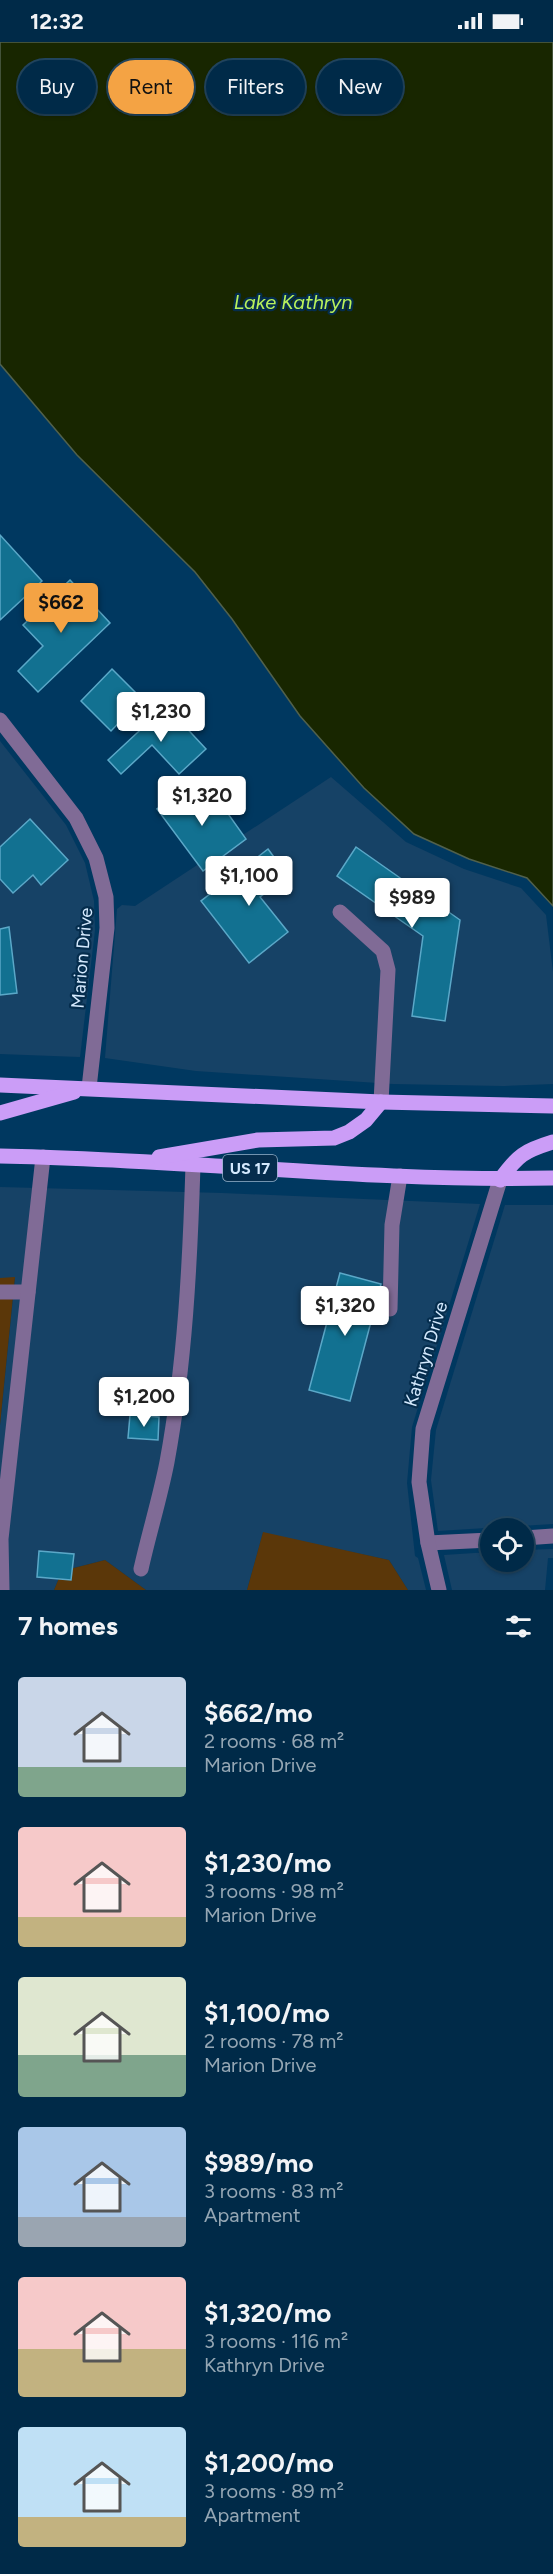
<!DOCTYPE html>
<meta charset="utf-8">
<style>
body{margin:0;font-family:Figtree,sans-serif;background:#0e3652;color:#f1f3f6;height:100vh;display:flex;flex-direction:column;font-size:22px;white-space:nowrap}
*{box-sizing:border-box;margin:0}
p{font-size:20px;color:#95a7b4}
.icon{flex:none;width:33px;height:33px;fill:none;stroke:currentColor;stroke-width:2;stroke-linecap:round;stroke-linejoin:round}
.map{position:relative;height:1548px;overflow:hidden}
.sheet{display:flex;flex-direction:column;background:#002a48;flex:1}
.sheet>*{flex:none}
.guide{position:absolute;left:18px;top:18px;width:518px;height:54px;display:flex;gap:12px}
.buttons{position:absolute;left:480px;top:1476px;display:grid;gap:12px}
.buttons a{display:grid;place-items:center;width:54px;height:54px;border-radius:50%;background:#002a48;box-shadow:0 2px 4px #0004,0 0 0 2px #224660;font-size:30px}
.price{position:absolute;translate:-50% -51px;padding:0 14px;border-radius:6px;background:#fff;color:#222;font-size:20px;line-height:39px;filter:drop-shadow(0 2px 3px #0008)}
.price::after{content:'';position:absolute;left:50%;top:36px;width:18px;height:14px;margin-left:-9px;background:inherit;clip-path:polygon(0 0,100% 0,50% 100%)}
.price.active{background:#f4a344;color:#111}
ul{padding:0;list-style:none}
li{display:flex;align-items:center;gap:18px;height:150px;padding:0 18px}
li span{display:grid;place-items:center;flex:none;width:168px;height:120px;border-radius:6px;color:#555}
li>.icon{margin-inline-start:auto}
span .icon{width:72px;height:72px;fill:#fffc;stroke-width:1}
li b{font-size:26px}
h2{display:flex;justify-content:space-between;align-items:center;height:72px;padding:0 18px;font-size:26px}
.chip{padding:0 21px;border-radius:27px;background:#002a48;box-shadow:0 2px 4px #0004,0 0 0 2px #224660;font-size:21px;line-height:54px}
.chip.active{background:#f4a344;color:#111}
.status{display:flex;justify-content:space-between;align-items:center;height:42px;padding:0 30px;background:#002a48;direction:ltr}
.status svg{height:16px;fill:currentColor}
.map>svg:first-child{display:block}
</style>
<div class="status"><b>12:32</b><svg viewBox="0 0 49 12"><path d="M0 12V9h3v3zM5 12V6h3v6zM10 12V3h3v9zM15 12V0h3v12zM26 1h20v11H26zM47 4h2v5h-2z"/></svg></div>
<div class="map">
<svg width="553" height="1548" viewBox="0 0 553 1548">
<rect width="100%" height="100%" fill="#003860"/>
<!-- built -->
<g fill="#164266">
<polygon points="0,699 66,783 85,821 94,859 95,888 80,1015 0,1012"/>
<polygon points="331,735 406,800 464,827 521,846 546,873 553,930 553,1042 504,1044 393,1042 196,1029 105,1016 117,867 122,863 135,864"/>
<polygon points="0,1145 222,1151 480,1162 412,1385 407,1441 415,1514 418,1516 426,1548 408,1548 389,1518 263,1491 247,1548 146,1548 105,1518 62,1529 54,1548 0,1548 0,1383 15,1236 0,1236"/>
<polygon points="505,1163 553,1163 553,1482 438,1489 431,1438 436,1388"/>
<polygon points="553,1507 553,1516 548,1516 545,1548 452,1548 444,1513 490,1510 490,1520 524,1520 524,1508"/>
</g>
<!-- green -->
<g fill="#5b3709">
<polygon points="15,1235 0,1383 0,1236"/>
<polygon points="263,1490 389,1518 408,1548 247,1548"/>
<polygon points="105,1518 146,1548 54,1548 62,1529"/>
</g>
<!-- water -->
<polygon fill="#182600" stroke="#51614c" stroke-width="1.5" points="0,0 553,0 553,864 527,836 469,817 414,792 364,746 300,674 232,577 195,530 77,413 0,322"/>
<!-- building -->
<g fill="#127191" stroke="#5ba8c8" stroke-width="1.5">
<polygon points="0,493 42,539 0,578"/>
<polygon points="70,538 110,581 38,650 18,629 43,604 23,583"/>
<polygon points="112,627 142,657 111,689 81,659"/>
<polygon points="166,664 206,707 179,732 152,703 121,732 108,718"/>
<polygon points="187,745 198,760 212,749 246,797 203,829 157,767"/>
<polygon points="30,777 68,818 41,843 33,833 13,851 0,837 0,805"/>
<polygon points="356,805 460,878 445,979 412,974 423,894 337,834"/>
<polygon points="268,807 288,834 260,855 288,890 249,921 201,859"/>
<polygon points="9,885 17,951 0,953 0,887"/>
<polygon points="340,1231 381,1242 350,1359 309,1348"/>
<polygon points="130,1373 159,1375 158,1398 128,1396"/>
<polygon points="39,1509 74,1512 71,1538 37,1535"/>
</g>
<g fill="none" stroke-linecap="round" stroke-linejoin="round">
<!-- minor -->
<g stroke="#806b96" stroke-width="15">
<polyline points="0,678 76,776 96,816 106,855 107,886 89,1046"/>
<polyline points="340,870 383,909 388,928 381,1060"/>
<polyline points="0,1250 28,1250"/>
<polyline points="390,1267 392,1183 400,1134"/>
<polyline points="524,1496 553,1494"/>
<polyline points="428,1501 490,1498"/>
<path d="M141 1527C149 1491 160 1456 167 1420 185 1322 190 1222 193 1123"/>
<polyline points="2,1548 1,1497 43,1115"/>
<polyline points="439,1548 428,1501 419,1440 423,1387 500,1138"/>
</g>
<!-- major -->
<g stroke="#cb9df7" stroke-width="15">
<polyline points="0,1043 381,1060 553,1064"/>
<polyline points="0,1071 74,1050"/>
<path d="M0 1114C184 1117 368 1140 553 1136"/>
<polyline points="159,1115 258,1098 334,1096 349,1090 366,1078 381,1060"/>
<path d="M500 1138C518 1113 524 1109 553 1100"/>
</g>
</g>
<g text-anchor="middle" stroke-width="4.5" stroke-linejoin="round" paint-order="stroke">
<!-- shield labels -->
<rect fill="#052d4d" stroke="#97b1c9" stroke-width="1.5" x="223" y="1113" width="54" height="26" rx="4.5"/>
<g font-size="16" font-weight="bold" fill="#d5eafe">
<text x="250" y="1132">US 17</text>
</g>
<!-- street labels -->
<g font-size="18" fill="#d5eafe" stroke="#052d4d">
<text transform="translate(82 916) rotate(-85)" y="6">Marion Drive</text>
<text transform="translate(426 1312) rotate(-73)" y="6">Kathryn Drive</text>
</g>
<!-- water labels -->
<g font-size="20" font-style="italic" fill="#baf25b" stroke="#052d4d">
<text x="293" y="267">Lake Kathryn</text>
</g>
</g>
</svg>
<div class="buttons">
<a><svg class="icon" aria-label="locate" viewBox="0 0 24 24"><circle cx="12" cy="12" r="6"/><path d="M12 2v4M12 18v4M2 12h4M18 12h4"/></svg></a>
</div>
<b class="price active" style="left:61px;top:592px">$662</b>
<b class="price" style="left:161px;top:701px">$1,230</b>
<b class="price" style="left:202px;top:785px">$1,320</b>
<b class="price" style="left:249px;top:865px">$1,100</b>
<b class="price" style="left:412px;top:887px">$989</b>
<b class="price" style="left:345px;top:1295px">$1,320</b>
<b class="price" style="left:144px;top:1386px">$1,200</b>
<div class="guide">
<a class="chip">Buy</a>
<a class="chip active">Rent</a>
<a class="chip">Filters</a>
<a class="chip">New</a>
</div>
</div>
<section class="sheet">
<h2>7 homes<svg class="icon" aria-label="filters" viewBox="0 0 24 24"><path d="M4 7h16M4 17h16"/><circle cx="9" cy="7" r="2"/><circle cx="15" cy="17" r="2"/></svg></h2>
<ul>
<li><span style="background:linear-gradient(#c9d6e8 75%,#7fa58c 0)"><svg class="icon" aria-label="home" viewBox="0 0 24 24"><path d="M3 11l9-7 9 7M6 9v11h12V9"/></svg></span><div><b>$662/mo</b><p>2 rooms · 68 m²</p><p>Marion Drive</p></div></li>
<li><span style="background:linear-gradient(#f6c9c9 75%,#c2b280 0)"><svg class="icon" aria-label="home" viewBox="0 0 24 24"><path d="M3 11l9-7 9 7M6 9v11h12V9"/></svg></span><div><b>$1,230/mo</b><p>3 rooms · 98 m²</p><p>Marion Drive</p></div></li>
<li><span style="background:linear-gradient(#dfe7d0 65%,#7fa58c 0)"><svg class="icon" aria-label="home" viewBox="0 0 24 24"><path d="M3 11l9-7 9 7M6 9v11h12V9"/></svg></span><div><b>$1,100/mo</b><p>2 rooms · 78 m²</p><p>Marion Drive</p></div></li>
<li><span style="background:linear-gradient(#a9c7e8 75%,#9aa5b1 0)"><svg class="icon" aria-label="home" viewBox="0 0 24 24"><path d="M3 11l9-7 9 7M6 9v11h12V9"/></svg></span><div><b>$989/mo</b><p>3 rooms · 83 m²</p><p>Apartment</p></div></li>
<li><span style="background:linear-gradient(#f6c9c9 60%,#c2b280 0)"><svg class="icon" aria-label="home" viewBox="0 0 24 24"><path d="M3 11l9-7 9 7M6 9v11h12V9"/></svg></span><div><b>$1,320/mo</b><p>3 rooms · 116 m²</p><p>Kathryn Drive</p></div></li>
<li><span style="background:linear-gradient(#bfe0f5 75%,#c2b280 0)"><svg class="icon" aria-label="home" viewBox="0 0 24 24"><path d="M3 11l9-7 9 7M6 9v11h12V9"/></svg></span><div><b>$1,200/mo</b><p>3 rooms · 89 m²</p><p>Apartment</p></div></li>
</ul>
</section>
